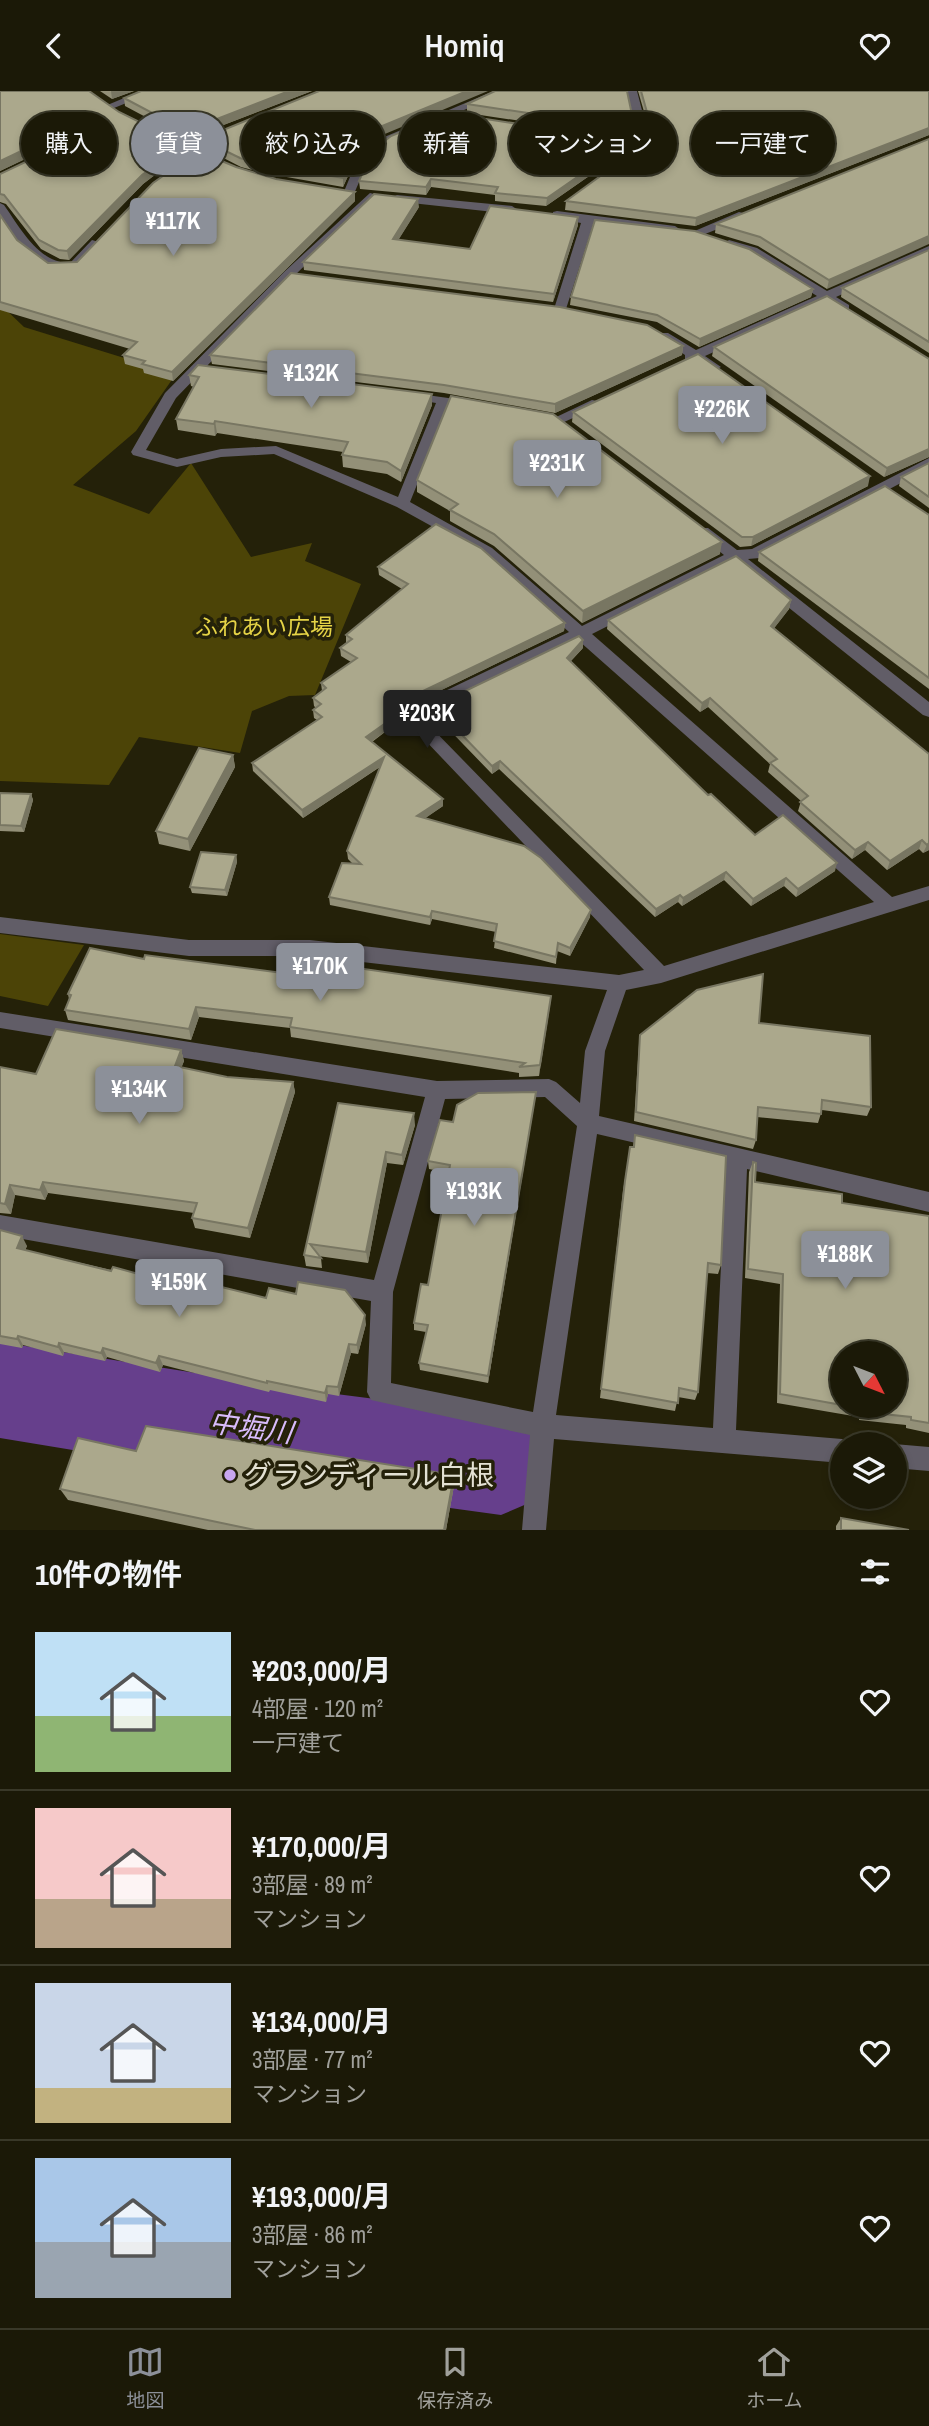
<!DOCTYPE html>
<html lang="ja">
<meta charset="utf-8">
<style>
body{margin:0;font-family:"Archivo Narrow","Noto Sans JP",sans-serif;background:#282615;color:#f1f3f6;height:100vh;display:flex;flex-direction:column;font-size:26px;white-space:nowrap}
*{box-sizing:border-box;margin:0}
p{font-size:23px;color:#a0a09b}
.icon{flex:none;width:38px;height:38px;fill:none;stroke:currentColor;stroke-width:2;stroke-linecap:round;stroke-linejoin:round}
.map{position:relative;height:1439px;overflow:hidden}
.sheet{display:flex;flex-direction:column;background:#1b1907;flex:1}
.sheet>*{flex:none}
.hud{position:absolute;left:21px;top:21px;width:887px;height:63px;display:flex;gap:14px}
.needle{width:46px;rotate:132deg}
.buttons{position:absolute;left:830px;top:1250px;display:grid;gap:14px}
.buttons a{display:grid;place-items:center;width:77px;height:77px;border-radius:50%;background:#1b1907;box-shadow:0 4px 10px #0003,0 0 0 2px #393828;font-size:35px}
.price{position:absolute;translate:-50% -60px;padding:0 16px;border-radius:7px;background:#8c9099;color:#fff;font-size:23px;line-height:46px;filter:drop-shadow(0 2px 4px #0008)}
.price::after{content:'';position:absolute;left:50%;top:42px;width:21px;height:16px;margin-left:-10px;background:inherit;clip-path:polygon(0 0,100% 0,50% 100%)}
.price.current{background:#222;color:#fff}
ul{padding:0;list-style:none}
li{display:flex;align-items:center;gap:21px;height:175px;padding:0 35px}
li+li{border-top:2px solid #393828}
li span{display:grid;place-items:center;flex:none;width:196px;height:140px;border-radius:0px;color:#555}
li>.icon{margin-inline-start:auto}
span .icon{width:84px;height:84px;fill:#fffc;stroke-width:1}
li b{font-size:30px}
h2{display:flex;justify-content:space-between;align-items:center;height:84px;padding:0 35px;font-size:30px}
.chip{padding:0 24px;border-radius:32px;background:#1b1907;box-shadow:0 4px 10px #0003,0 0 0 2px #393828;font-size:24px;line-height:63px}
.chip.current{background:#8c9099;color:#fff}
header{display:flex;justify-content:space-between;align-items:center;height:91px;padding:0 35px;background:#1b1907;font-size:32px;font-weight:600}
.menu{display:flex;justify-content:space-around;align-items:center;height:98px;border-top:2px solid #393828;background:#1b1907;font-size:19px;color:#a0a09b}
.menu a{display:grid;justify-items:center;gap:4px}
.menu .current{color:#8c9099}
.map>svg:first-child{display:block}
</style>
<header><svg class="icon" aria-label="back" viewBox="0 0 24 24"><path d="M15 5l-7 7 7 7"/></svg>Homiq<svg class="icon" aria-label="heart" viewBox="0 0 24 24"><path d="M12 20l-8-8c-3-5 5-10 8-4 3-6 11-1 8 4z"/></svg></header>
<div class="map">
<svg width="929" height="1439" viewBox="0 0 929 1439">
<rect width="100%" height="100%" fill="#242109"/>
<!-- green -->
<g fill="#4c4407">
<polygon points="0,213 24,236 176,283 136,340 73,394 149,423 191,372 251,466 312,452 305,470 361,493 315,604 289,605 252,620 240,662 139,646 109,694 0,690"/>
<polygon points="0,843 84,854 48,915 0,905"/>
</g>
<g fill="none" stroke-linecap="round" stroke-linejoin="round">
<!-- river -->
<polygon fill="#663f8c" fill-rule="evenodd" points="0,1251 297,1298 501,1324 536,1339 551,1374 536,1409 501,1424 297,1396 0,1347"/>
<!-- minor -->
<g fill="#615d67" fill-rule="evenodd">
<polygon points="141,0 156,0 114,17 105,15"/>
<polygon points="494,0 508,0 390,51 370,66 353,105 345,105 343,103 359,64 382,47"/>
<polygon points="627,0 637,0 651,54 635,63 629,60 634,56 601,48 607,45 638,50"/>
<polygon points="160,42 168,42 223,70 213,72 160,46"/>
<path d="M370 102 374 103V107L292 187 176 307 146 359 177 368 221 358 276 355 398 406 436 312 405 307V301L477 311V317L449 314 410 411 492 457 582 535 724 464 698 443 696 440 698 437H708L737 459 752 458 929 367V377L760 467 748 468 929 611V626L923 624 733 472 592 543 892 806 929 795V809L661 892 626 899 605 960 599 1025 929 1101V1121L747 1078 736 1339 842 1348 851 1353H842V1372L554 1348 546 1439H522L530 1344 371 1309 367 1301 371 1210 0 1144V1124L374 1189 425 1006 0 937V921L437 990 549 988 556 991 580 1012 585 960 607 899 310 865H189L0 842V826L189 849H310L619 884 644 879 401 624 403 620 569 541 482 463 397 416 274 363 221 366 177 376 133 364 131 361 165 302 284 181ZM579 550 874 811 664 875 421 626ZM545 1006 577 1035 533 1321 391 1292 393 1201 445 1008ZM597 1043 726 1073 713 1337 556 1324Z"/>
<polygon points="397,104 512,115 518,119 512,123 393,110 393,106"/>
<path d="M0 112 4 114C19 135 39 173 70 172L92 149 102 152 77 178 52 179 21 156 0 125Z"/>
<polygon points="557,120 675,135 681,139 675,143 593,134 566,218 560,222 554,218 581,132 553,127 553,121"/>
<polygon points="739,121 743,122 743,128 700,145 690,142"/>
<polygon points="729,149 757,157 827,200 929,155 929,164 836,206 849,214 849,220 841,220 826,210 705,265 721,276 714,280 695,270 685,270 685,264 657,245 658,242 668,242 696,259 817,205 749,163 725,156 723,153"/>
<polygon points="592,309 597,310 597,316 562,332 552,332 550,329"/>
<polygon points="894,1353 929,1356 929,1380 894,1377"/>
</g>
</g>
<!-- wall -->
<g fill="#939078">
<polygon points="0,0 119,21 185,61 143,93 69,169 60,168 41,158 6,113 0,111 0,83 95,37 92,36 0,80"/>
<polygon points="100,0 134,0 112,8"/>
<polygon points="141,0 312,0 187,48 125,15 124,7"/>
<polygon points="638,0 929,0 929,44 695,135 565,119 566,110 652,48"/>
<polygon points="467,13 635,38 635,47 467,22"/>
<polygon points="380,45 359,61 343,96 264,82 241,76 202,56 201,48"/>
<polygon points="929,48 827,198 758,155 715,142 716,133"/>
<polygon points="629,50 628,58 546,115 495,110 495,104 431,96 426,104 360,98 359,90"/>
<polygon points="236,76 276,88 355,101 355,110 173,290 144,282 143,278 125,273 123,264 130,258 0,219 0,124 17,149 48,172 77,171"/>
<polygon points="419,116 398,149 470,158 578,134 553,211 304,179 303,171"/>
<polygon points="929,159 929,262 841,206 842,197"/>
<polygon points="813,198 811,206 699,256 657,231 570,214 571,206"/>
<polygon points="683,255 682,264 555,322 444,302 212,273 210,264"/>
<polygon points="714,256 929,268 929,366 884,386 712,265"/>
<polygon points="189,284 432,303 432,314 401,391 387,383 343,376 342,364 343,361 217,342 215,345 178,339 176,328 194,296 191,295"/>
<polygon points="573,321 868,395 751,455 740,456 572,331"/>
<polygon points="929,372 929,417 899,395 901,386"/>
<polygon points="417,389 720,463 582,532 494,455 450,430 450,420 417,401"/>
<polygon points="929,424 929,598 758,470 759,461"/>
<polygon points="378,476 565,532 564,540 402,618 401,620 402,628 372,651 443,715 425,727 590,826 570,865 557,860 556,873 494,857 496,841 432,828 430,834 330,814 329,806 353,773 348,768 347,760 380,676 303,727 253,680 252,672 317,629 314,627 313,619 316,617 314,615 313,607 322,600 321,592 351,571 341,565 340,557 346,552 346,544 402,498 379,484"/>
<polygon points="791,509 789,518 774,537 929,663 929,759 923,762 919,758 887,779 865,759 852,768 798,720 801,710 768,681 770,673 708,616 700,621 607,538 608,529"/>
<polygon points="583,557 571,570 708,704 755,744 835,780 796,806 784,795 751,815 724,789 682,815 678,811 655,826 499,678 492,683 434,623 434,615"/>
<polygon points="233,664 235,676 190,760 159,753 156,740"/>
<polygon points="0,702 31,703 33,709 24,741 0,740"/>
<polygon points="236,764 237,771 227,805 192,802 190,796"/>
<polygon points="144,868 305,885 551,905 539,985 519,986 519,982 291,946 290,937 199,926 191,949 68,929 65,919 69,908 68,903"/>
<polygon points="759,932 871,1016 867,1025 822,1019 818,1032 757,1026 756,1049 753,1058 634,1030 639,953 640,944"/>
<polygon points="181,959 184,970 181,977 227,986 293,991 295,1001 250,1147 195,1137 192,1127 194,1122 48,1102 45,1109 15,1104 11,1123 0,1122 0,976 36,983"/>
<polygon points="536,1001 488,1292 420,1279 419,1272 426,1241 414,1239 414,1232 428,1194 448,1082 429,1078 428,1070 453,1031"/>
<polygon points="338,1012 415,1034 403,1074 387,1072 368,1172 318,1165 321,1167 322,1177 306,1175 304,1164"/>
<polygon points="635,1044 721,1174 718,1183 707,1182 698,1301 695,1309 678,1306 675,1320 600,1307 623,1100 630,1056 633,1056"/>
<polygon points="753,1071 755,1091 842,1112 929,1125 929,1342 906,1337 906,1334 859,1329 859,1326 777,1312 780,1193 745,1187 749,1081"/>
<polygon points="0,1139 27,1155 25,1159 197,1199 366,1233 358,1263 351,1262 339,1305 328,1303 326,1311 270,1299 269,1301 163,1274 160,1281 107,1266 105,1270 64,1261 63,1265 23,1254 22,1257 0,1253"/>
<polygon points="136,1360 454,1395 446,1439 208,1439 68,1409 60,1398"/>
<polygon points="841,1427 909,1439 836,1439 836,1435"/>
</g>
<!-- shaded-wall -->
<g fill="#787662">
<polygon points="111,0 134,0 112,8"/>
<polygon points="289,0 312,0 187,48 186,40"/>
<polygon points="467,0 488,0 380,45 359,61 343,96 343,87 358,52 380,36"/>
<polygon points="90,27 92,36 0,80 0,70"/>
<polygon points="929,37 929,44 695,135 696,127"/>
<polygon points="629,50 628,58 546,115 547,107"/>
<polygon points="184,53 185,61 143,93 69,169 67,160 142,84"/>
<polygon points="431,88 431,96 426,104 426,96"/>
<polygon points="355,101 355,110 173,290 172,281"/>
<polygon points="418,108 419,116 394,156 393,148"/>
<polygon points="578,126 578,134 553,211 554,203"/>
<polygon points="929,145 929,153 827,198 829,189"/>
<polygon points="813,198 811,206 699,256 700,248"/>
<polygon points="683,255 682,264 555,322 555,313"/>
<polygon points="432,303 432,314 401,391 401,380"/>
<polygon points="215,330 217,342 215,345 214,333"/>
<polygon points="929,358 929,366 884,386 887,377"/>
<polygon points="870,385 868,395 751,455 753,446"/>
<polygon points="722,451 720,463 582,532 583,520"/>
<polygon points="791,509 789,518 769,544 771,535"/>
<polygon points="565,532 564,540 402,618 400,622 401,621 402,628 367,654 366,646 398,617 402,610"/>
<polygon points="583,549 583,557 566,575 567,567"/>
<polygon points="710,607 708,616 700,621 702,612"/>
<polygon points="233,664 235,676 190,760 188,748"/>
<polygon points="384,666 384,673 303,727 302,719"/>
<polygon points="500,670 499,678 492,683 492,675"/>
<polygon points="31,703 33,709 24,741 21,735"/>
<polygon points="443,708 443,715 417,733 417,725"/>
<polygon points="922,749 919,758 887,779 890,770"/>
<polygon points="868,751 865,759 852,768 855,759"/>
<polygon points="929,752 929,759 923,762 927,754"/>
<polygon points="236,764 237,771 227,805 225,799"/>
<polygon points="837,772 835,780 796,806 798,798"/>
<polygon points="726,781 724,789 682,815 683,807"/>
<polygon points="786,787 784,795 751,815 753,808"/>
<polygon points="680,804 678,811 655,826 656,818"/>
<polygon points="591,819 590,826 570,865 570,857"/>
<polygon points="432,820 432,828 430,834 430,826"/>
<polygon points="551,905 550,915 539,985 540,974"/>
<polygon points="196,916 199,926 191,949 189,938"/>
<polygon points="181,959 184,970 178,986 175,975"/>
<polygon points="293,991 295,1001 250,1147 248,1137"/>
<polygon points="536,1001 535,1009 488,1292 488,1285"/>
<polygon points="414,1022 415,1034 403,1074 402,1064"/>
<polygon points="386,1061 387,1072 368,1172 366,1161"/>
<polygon points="43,1091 48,1102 45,1109 40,1099"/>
<polygon points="10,1094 15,1104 11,1123 5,1113"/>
<polygon points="22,1145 27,1155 22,1167 17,1157"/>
<polygon points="365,1224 366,1233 358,1263 357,1254"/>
<polygon points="18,1245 23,1254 22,1257 17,1248"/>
<polygon points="59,1252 64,1261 63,1265 58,1256"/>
<polygon points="349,1253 351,1262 339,1305 338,1296"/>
<polygon points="103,1257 107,1266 105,1270 101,1262"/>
<polygon points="159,1265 163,1274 160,1281 156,1272"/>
<polygon points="327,1295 328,1303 326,1311 325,1302"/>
<polygon points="454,1384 454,1395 446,1439 444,1439"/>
</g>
<!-- building -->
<g fill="#aba88c" stroke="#787662" stroke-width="2">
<polygon points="0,0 89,0 119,21 184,53 142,84 67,160 58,159 39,149 4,104 0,103 0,83 97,37 100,32 90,27 0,70"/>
<polygon points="141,0 289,0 186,40 124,7"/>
<polygon points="319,0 467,0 380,36 358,52 343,87 263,74 240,67 201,48"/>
<polygon points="495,0 627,0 635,38 467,13"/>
<polygon points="641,0 929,0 929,37 696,127 566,110 654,46"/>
<polygon points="447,22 629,50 547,107 495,102 498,96 431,88 426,96 359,90 372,60 391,45"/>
<polygon points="929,48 929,145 829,189 760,146 716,133"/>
<polygon points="198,60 236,76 276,88 355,101 172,281 142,273 145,270 123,264 137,251 0,211 0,124 17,149 48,172 77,171 153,92"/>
<polygon points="374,103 418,108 393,148 470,158 490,115 578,126 554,203 303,171"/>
<polygon points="595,129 695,140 749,158 813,198 700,248 657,224 571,206"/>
<polygon points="929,159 929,251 842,197"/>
<polygon points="291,182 560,216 647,234 683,255 555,313 444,294 210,264"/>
<polygon points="827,205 929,268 929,358 887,377 714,256"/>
<polygon points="698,263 870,385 753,446 742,446 573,321"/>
<polygon points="198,274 432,303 401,380 387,371 342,364 348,351 215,330 214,333 176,328 199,286 189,284"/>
<polygon points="451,305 553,323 722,451 583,520 494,443 450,419 458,413 417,389"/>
<polygon points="929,372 929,406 901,386"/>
<polygon points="885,395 929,424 929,587 759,461"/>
<polygon points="436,433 481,457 565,532 402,610 398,617 401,621 366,646 443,708 417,725 524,755 541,767 591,819 570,857 558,852 556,866 494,850 497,833 432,820 430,826 329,806 342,772 361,773 347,760 384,666 302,719 252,672 322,626 313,619 321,613 313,607 326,597 321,592 357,567 340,557 352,548 346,544 408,493 378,476"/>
<polygon points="736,465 791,509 771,535 929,663 929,752 927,754 922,749 890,770 868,751 855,759 800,711 808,705 770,672 777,668 710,607 702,612 608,529"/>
<polygon points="579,545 583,549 567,567 708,704 711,703 755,744 783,724 837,772 798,798 786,787 753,808 726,781 683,807 680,804 656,818 500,670 492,675 434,615"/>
<polygon points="199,657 233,664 188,748 156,740"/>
<polygon points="0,702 31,703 21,735 0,734"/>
<polygon points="201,761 236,764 225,799 190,796"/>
<polygon points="90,857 144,868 145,864 305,885 309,870 551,905 540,974 519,976 525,972 290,936 292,927 196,916 189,938 65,919 71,904 68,903"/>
<polygon points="763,883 759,932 870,945 871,1016 822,1009 821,1023 758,1016 756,1049 636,1021 640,944 697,899"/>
<polygon points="56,938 181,959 175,975 227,986 293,991 248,1137 192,1127 197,1112 43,1091 40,1099 10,1094 5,1113 0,1112 0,976 36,983"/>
<polygon points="536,1001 488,1285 419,1272 428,1234 414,1232 421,1193 428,1194 450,1074 428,1070 440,1029 453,1031 457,1014 478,1002"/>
<polygon points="338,1012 414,1022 402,1064 386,1061 366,1161 310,1153 321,1167 304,1164"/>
<polygon points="635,1044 726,1065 721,1174 708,1172 698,1301 679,1297 678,1312 601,1298 625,1090 630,1056 634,1056"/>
<polygon points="753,1071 756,1072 755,1091 842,1103 842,1112 929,1125 929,1332 911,1329 911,1326 864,1321 864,1318 843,1314 894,1314 894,1262 842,1262 842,1314 780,1303 783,1183 748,1178"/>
<polygon points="0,1139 22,1145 17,1157 111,1180 113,1176 197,1199 201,1191 266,1207 269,1197 296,1203 298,1191 345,1199 365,1224 357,1254 349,1253 338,1296 327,1295 325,1302 267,1290 267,1292 159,1265 156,1272 103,1257 101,1262 59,1252 58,1256 18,1245 17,1248 0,1245"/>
<polygon points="146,1335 454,1384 444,1439 255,1439 60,1398 78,1347 136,1360"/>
<polygon points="841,1427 909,1439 841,1439"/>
</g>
<!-- markers -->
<circle fill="#c8a6ef" stroke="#242109" stroke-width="2.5" cx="230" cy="1384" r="7"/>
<g text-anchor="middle" stroke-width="7" stroke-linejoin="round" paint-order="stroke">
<!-- park labels -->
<g font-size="23" fill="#e5d346" stroke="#242109">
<text x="264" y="544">ふれあい広場</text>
</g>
<!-- near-water labels -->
<g font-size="28" font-style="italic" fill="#d8bbfb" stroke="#242109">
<text transform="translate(251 1336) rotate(8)" y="10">中堀川</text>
</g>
<!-- near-poi labels -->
<g font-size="28" fill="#e3e1d3" stroke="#242109" text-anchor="start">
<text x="244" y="1394">グランディール白根</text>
</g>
</g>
</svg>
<div class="buttons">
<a><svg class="needle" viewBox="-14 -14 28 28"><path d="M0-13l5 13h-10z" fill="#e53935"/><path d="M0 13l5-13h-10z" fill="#a0a09b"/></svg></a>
<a><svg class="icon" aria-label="layers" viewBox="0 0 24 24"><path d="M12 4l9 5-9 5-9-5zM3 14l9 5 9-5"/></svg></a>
</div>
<b class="price" style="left:173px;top:167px">¥117K</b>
<b class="price" style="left:311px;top:319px">¥132K</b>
<b class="price" style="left:722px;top:355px">¥226K</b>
<b class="price" style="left:557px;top:409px">¥231K</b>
<b class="price current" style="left:427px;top:659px">¥203K</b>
<b class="price" style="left:320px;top:912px">¥170K</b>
<b class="price" style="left:139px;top:1035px">¥134K</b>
<b class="price" style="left:474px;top:1137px">¥193K</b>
<b class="price" style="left:845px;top:1200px">¥188K</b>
<b class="price" style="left:179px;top:1228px">¥159K</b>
<div class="hud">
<a class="chip">購入</a>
<a class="chip current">賃貸</a>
<a class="chip">絞り込み</a>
<a class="chip">新着</a>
<a class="chip">マンション</a>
<a class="chip">一戸建て</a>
</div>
</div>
<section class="sheet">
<h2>10件の物件<svg class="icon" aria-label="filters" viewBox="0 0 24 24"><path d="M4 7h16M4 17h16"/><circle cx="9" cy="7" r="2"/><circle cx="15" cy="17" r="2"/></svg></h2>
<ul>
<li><span style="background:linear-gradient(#bfe0f5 60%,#8fb573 0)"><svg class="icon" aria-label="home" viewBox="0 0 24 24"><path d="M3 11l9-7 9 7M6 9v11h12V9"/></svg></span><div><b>¥203,000/月</b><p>4部屋 · 120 m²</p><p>一戸建て</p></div><svg class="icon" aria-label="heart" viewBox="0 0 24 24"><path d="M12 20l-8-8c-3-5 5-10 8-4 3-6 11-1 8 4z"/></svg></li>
<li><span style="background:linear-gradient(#f6c9c9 65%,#b9a48a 0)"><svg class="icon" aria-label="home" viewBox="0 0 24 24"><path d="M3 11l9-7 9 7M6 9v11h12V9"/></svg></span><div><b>¥170,000/月</b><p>3部屋 · 89 m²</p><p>マンション</p></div><svg class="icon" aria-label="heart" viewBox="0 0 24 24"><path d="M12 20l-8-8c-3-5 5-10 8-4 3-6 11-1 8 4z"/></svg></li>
<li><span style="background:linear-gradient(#c9d6e8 75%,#c2b280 0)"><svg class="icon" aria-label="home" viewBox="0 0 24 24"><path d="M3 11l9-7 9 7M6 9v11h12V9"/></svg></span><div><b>¥134,000/月</b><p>3部屋 · 77 m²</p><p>マンション</p></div><svg class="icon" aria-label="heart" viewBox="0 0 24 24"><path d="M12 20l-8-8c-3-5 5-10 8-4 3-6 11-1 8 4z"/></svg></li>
<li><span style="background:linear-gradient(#a9c7e8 60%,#9aa5b1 0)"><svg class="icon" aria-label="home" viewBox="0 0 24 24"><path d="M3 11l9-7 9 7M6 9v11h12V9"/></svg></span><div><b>¥193,000/月</b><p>3部屋 · 86 m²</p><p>マンション</p></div><svg class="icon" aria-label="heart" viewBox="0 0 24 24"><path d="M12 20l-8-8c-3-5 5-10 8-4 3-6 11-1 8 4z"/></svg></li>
</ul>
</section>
<nav class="menu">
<a class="current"><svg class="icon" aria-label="map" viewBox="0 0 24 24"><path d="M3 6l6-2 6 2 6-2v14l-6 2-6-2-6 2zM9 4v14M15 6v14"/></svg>地図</a>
<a><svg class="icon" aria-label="saved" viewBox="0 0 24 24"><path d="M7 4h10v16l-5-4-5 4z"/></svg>保存済み</a>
<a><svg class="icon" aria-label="home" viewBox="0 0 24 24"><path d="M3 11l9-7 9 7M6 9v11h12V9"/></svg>ホーム</a>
</nav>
